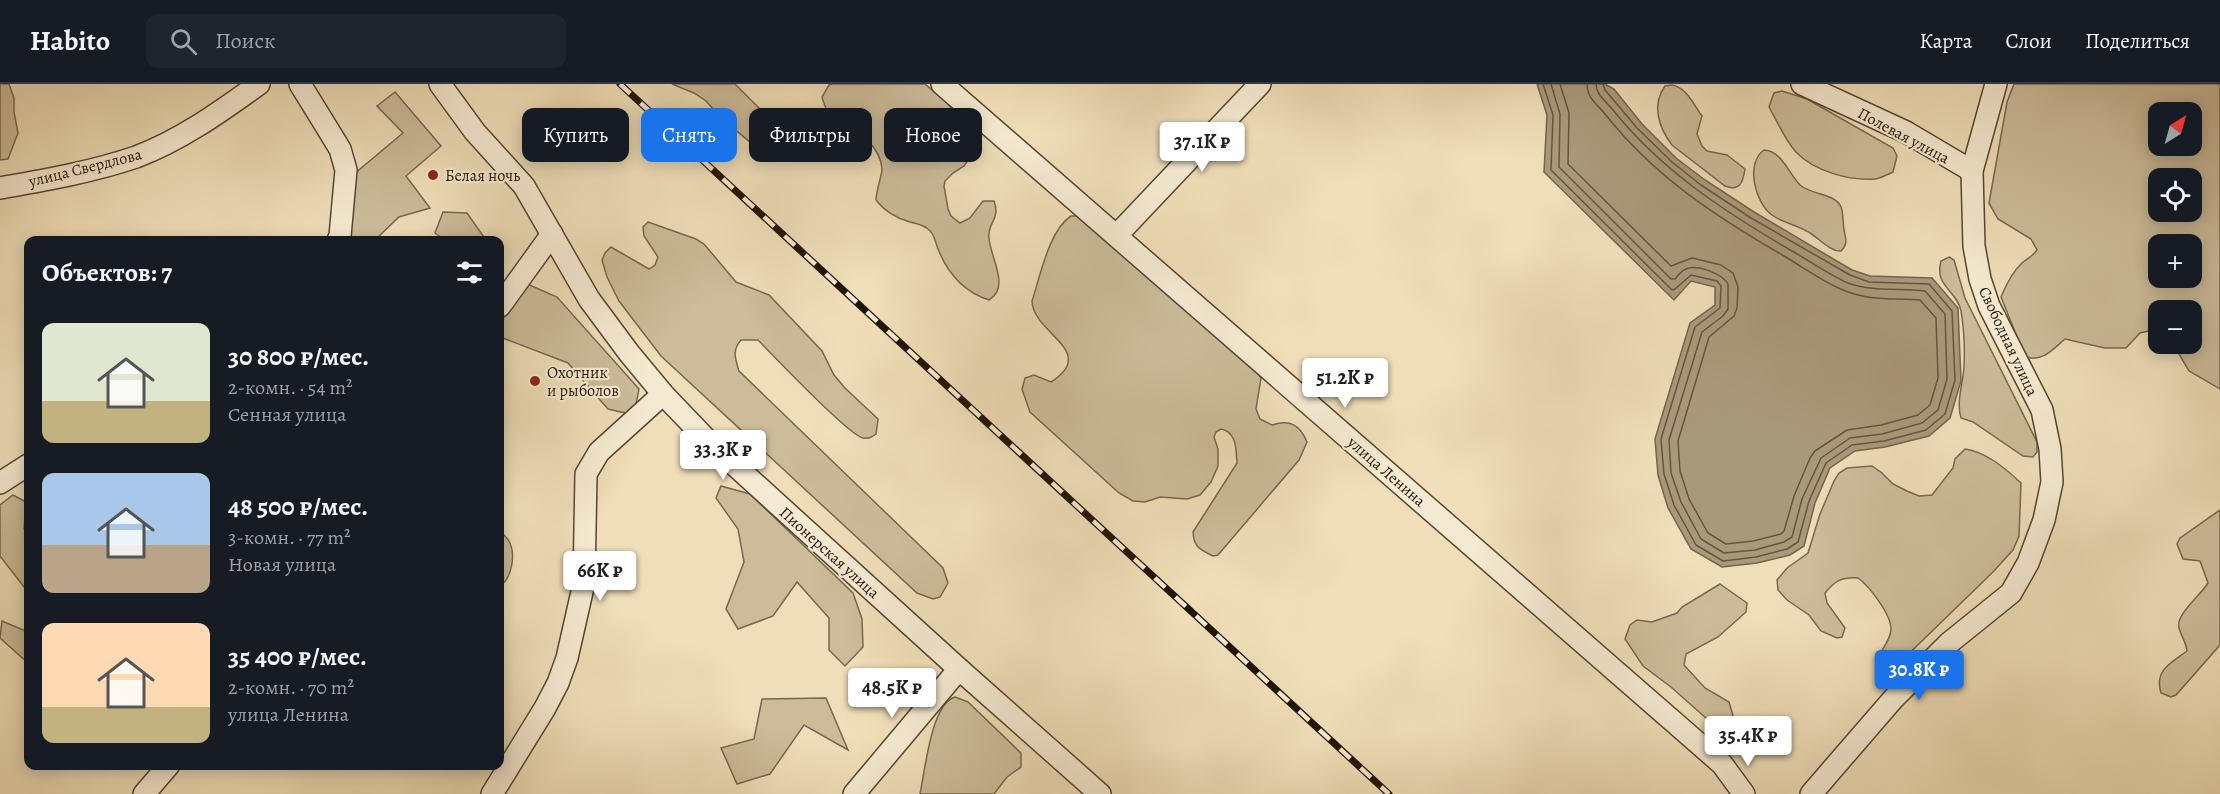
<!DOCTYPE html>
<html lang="ru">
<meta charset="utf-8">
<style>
body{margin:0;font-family:Alegreya,serif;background:#20242c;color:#f1f3f6;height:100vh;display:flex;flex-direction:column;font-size:22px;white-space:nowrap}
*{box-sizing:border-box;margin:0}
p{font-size:20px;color:#9ea1a6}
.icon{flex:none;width:33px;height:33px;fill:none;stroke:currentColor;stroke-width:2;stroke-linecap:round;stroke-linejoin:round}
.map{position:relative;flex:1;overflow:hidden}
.panel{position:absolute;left:24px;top:152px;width:480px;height:534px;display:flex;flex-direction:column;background:#171b24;border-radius:12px;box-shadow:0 3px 15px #0003}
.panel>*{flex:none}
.hud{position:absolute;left:522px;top:24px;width:570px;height:54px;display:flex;gap:12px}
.needle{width:39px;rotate:37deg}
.controls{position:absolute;left:2148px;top:18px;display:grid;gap:12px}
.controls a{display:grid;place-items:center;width:54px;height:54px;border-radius:12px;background:#171b24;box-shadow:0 3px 15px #0003;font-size:30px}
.price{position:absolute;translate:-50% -51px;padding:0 14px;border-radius:6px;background:#fff;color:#222;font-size:20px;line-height:39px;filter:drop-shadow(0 2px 3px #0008)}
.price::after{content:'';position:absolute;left:50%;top:36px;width:18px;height:14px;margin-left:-9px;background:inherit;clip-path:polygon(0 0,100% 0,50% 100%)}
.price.current{background:#1a73e8;color:#fff}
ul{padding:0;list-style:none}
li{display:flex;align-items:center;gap:18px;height:150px;padding:0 18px}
li span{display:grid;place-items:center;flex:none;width:168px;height:120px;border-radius:12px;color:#555}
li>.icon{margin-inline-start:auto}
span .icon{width:72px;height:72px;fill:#fffc;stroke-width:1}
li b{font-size:26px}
h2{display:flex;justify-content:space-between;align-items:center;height:72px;padding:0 18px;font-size:26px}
.tag{padding:0 21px;border-radius:12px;background:#171b24;box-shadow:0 3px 15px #0003;font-size:21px;line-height:54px}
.tag.current{background:#1a73e8;color:#fff}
header{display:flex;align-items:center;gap:36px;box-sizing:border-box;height:84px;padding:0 30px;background:#171b24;border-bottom:2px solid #363941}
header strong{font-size:28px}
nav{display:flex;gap:33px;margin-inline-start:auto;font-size:21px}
.search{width:420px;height:54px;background:#20242c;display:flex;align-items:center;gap:15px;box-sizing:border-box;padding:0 21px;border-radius:12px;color:#9ea1a6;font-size:22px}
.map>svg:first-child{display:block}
</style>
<header>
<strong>Habito</strong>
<div class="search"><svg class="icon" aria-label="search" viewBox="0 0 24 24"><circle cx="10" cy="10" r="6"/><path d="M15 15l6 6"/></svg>Поиск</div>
<nav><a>Карта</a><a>Слои</a><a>Поделиться</a></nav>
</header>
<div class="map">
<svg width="2220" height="710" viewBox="0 0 2220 710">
<rect width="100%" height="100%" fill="#efdeb8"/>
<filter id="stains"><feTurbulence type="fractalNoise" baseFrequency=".00333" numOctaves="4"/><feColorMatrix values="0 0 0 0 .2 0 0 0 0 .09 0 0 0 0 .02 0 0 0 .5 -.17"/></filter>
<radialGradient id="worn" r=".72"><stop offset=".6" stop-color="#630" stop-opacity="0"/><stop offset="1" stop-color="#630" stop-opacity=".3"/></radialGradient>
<!-- green -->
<g fill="#ccbc9a" stroke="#766850" stroke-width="1.5" fill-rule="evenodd">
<polygon points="0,0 9,0 14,14 14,28 18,49 8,75 0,76"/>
<polygon points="672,0 735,0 769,34 778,51 774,63 766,66 750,58 722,35 706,17 694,9"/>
<path d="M833 0H925L948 20 972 47 974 53 973 69 964 82 953 89 945 97 944 102 948 125 951 132 960 139 970 134 983 117H994C1001 136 987 138 989 154 990 173 1011 203 989 216 964 208 948 190 938 165 935 158 935 150 928 145 922 140 917 140 910 138 896 134 885 128 876 116 876 107 882 91 882 85 881 63 858 47 841 36 838 35 835 35 832 33 826 29 824 19 822 13L829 1Z"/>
<path d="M2014 0H2220V305L2189 287 2173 260H2192V226H2158V245L2140 249 2126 264H2105L2065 255C2052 266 2043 278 2025 273L2001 213C2006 201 2012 188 2022 179 2028 174 2032 173 2037 166L2031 155 1998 135 1989 119 2007 18ZM2158 28H2192V62H2158ZM2158 94H2192V128H2158ZM2158 160H2192V194H2158Z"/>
<path d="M1672 1C1686 3 1694 21 1702 32L1697 50 1702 62 1707 67 1727 71 1745 85C1743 98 1740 108 1725 102L1672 61C1659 44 1651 21 1665 2Z"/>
<path d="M1782 7 1807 15 1893 64 1897 72 1893 88C1887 91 1881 94 1875 95 1849 97 1814 87 1796 68 1785 56 1777 37 1769 23L1774 9Z"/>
<polygon points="395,8 441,62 406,92 430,124 399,133 375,156 344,156 353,91 403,49 377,22"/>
<path d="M1764 66C1782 67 1789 90 1800 101 1811 111 1835 109 1841 123 1843 126 1843 140 1844 146 1846 155 1848 160 1841 167 1829 167 1820 155 1810 149 1798 141 1783 139 1772 131 1755 119 1745 79 1764 66Z"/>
<polygon points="443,128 467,129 486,156 445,156 435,149"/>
<path d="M1071 132H1078L1086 135 1258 290 1261 294 1256 325 1260 335 1272 341C1290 335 1300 341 1307 358L1299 376 1218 471 1213 472C1200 465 1194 464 1193 448L1237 379C1236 366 1237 348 1221 345L1216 348 1214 353 1218 365V382L1211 398 1200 411 1187 415 1160 413 1145 418 1133 417 1119 409 1030 328 1022 305 1025 294 1034 291 1051 298C1099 267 1033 250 1032 217 1040 193 1049 146 1071 132Z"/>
<path d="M648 138 696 155 704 160 736 198 769 211 822 267 834 291 845 304 878 335 876 350C872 353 869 355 863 354 848 351 774 272 758 256H741C732 266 735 274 739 287L943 484 948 499 940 513 933 515 917 509 661 272 619 217 607 193 602 176 605 169 611 163 649 185 655 181 658 173 644 152 643 143Z"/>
<path d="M1949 173 1954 176 1965 214 2037 358V368L2033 373 2023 372 1973 338 1961 334C1956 318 1963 299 1964 283 1965 264 1964 245 1961 227 1957 206 1934 203 1941 177Z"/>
<polygon points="525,199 557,213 639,305 634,331 608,325 568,279 500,253 500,240"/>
<path d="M1965 365C1986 368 2005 384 2021 399L2019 452 2013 466 1993 488 1892 586 1882 581 1879 571C1884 563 1891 554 1891 545 1891 530 1869 502 1858 494 1841 493 1835 497 1825 509L1827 519 1845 544 1842 553 1837 554 1821 547 1809 531 1787 516 1778 506 1777 496 1787 484 1808 469 1820 430 1834 397 1839 389 1847 384 1872 382 1882 389 1893 400 1907 407 1919 412 1932 411 1953 384 1955 375Z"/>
<polygon points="721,402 750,410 853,509 862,535 863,563 845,582 829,566 829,534 797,498 773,532 738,545 726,525 744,478 738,445 716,414"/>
<polygon points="13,411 26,418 24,445 28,449 28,508 0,472 0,421"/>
<path d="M2220 426V561L2176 611 2171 613 2161 609C2154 586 2171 579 2187 567 2186 558 2181 552 2179 544 2175 531 2201 511 2208 499L2200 477 2183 475 2177 460 2180 454Z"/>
<path d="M500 446C502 450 507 453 509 457 516 470 512 494 500 502Z"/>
<polygon points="1720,500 1747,519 1746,528 1718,553 1686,570 1684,581 1705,604 1729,618 1734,635 1721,643 1707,635 1671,603 1643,582 1625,555 1630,541 1637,536 1652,538 1677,529 1682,523"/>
<polygon points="2,537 28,548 28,579 0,554"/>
<path d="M955 613 968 618 1021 669V683L1007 693 994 710H920C925 687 931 620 955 613Z"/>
<polygon points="826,614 848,666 804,641 770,690 737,700 721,664 754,655 762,615"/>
</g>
<!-- water -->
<polygon fill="#a9997b" stroke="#73644c" stroke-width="1.5" points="1537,0 1605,0 1614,5 1642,40 1676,74 1705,96 1754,128 1852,186 1870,192 1932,194 1958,224 1961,297 1950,334 1929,352 1885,363 1855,367 1830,384 1815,419 1804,462 1790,471 1757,479 1722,483 1691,465 1668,424 1658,391 1655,355 1690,239 1715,221 1715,203 1691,197 1674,216 1544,88 1547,31"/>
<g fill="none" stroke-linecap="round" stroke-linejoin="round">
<!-- shore -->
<g stroke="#655640" stroke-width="1.5">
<polyline points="1543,0 1553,31 1551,86 1672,206 1675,205 1691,191 1717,197 1721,202 1720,224 1695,243 1661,355 1664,390 1674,421 1696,461 1723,477 1756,473 1787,465 1798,458 1809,417 1826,379 1852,361 1884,357 1926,346 1945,330 1955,296 1952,227 1929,200 1869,198 1850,191 1751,134 1701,101 1672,78 1637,44 1605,6 1603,0"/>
<path d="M1551 0 1560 30 1559 83 1671 195H1675C1678 191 1681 187 1686 185 1697 180 1723 190 1728 200V225L1723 232 1702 248 1669 356 1671 389 1681 418 1701 455 1724 469 1755 466 1784 458 1792 453 1802 415 1821 374 1850 354 1882 350 1922 339 1938 326 1947 295 1945 230 1925 207C1899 204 1872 208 1848 199 1829 191 1810 177 1792 167 1725 128 1662 87 1613 26 1606 17 1596 11 1596 0"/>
<path d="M1560 0 1569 29 1568 80 1671 182 1692 174 1721 181 1733 189 1738 203 1737 224 1734 232 1709 253 1678 357 1680 387 1689 415 1708 449 1726 460 1753 457 1781 450 1784 447 1794 412 1810 374 1815 367 1847 346 1881 341 1918 331 1930 321 1938 294 1936 234 1920 216C1894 214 1868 217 1843 206 1823 198 1803 183 1784 172 1715 132 1655 93 1605 30 1597 20 1587 14 1587 0"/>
</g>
<defs>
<g id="minor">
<polyline points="300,0 340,65 346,86 340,152 338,156"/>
<polyline points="440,0 475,48 524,102 589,215 629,269 663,310 708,357 959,585 1100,710"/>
<polyline points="942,0 1722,680 1744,710"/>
<polyline points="1802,0 1906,48 1972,87"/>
<path d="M0 104C45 96 92 88 136 73 181 56 220 28 259 0"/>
<polyline points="1117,151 1260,0"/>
<polyline points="500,222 552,150"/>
<polyline points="0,399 28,381"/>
<polyline points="144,710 169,681"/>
<polyline points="492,710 545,624 558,599 567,574 584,499 586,390 599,368 663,310"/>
<polyline points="854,710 959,585"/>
<polyline points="1811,710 1894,614 1949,559 2011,509 2028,479 2044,436 2052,398 2050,365 2042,326 1989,222 1980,195 1974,162 1972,87 1996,0"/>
</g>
</defs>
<!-- minor casing -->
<use href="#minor" stroke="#544632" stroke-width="24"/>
<!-- minor -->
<use href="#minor" stroke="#f5ead1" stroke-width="21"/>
<defs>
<polyline id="rail" points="620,0 1389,710"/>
</defs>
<!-- rail casing -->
<use href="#rail" stroke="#211405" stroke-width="7"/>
<!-- rail -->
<use href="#rail" stroke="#f5ead1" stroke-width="4.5" stroke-dasharray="14" stroke-linecap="butt"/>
</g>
<!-- markers -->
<g fill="#8f2418" stroke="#f5ead1" stroke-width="2">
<circle cx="433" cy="91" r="6"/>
<circle cx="535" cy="297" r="6"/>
</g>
<g text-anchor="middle" stroke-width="4.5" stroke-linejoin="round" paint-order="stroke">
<!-- street labels -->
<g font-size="16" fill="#211405" stroke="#f5ead1">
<text transform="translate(1904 51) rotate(28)" y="6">Полевая улица</text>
<text transform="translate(85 83) rotate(-14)" y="6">улица Свердлова</text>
<text transform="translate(2009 257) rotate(65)" y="6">Свободная улица</text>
<text transform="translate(1387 387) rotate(41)" y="6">улица Ленина</text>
<text transform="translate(830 468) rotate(42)" y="6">Пионерская улица</text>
</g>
<!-- poi labels -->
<g font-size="16" fill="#211405" stroke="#f5ead1" text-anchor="start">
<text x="445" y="97">Белая ночь</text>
<text x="547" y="294">Охотник<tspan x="547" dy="18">и рыболов</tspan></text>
</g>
</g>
<rect width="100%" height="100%" filter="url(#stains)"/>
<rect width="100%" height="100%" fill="url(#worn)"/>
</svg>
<div class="controls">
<a><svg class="needle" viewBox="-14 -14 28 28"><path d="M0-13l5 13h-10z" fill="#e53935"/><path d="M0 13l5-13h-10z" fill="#9ea1a6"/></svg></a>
<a><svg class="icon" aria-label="locate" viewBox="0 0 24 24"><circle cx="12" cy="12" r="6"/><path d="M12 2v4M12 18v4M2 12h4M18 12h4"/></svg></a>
<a>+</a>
<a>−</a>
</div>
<b class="price" style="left:1202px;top:89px">37.1K ₽</b>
<b class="price" style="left:1345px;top:325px">51.2K ₽</b>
<b class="price" style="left:723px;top:397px">33.3K ₽</b>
<b class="price" style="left:600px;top:518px">66K ₽</b>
<b class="price current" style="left:1919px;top:617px">30.8K ₽</b>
<b class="price" style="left:892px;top:635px">48.5K ₽</b>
<b class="price" style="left:1748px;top:683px">35.4K ₽</b>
<div class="hud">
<a class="tag">Купить</a>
<a class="tag current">Снять</a>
<a class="tag">Фильтры</a>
<a class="tag">Новое</a>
</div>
<section class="panel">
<h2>Объектов: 7<svg class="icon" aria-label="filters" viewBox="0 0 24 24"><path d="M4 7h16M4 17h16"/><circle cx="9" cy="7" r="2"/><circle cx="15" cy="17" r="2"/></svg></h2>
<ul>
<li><span style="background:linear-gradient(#dfe7d0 65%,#c2b280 0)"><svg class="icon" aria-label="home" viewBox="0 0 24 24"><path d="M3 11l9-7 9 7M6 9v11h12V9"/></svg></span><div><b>30 800 ₽/мес.</b><p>2-комн. · 54 m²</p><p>Сенная улица</p></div></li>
<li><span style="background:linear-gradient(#a9c7e8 60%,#b9a48a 0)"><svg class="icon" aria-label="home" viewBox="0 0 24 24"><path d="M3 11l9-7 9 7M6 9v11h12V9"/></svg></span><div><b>48 500 ₽/мес.</b><p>3-комн. · 77 m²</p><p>Новая улица</p></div></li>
<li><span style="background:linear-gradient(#ffd9b3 70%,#c2b280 0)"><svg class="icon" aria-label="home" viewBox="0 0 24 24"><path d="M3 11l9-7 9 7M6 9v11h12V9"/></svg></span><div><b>35 400 ₽/мес.</b><p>2-комн. · 70 m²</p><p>улица Ленина</p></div></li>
</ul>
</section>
</div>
